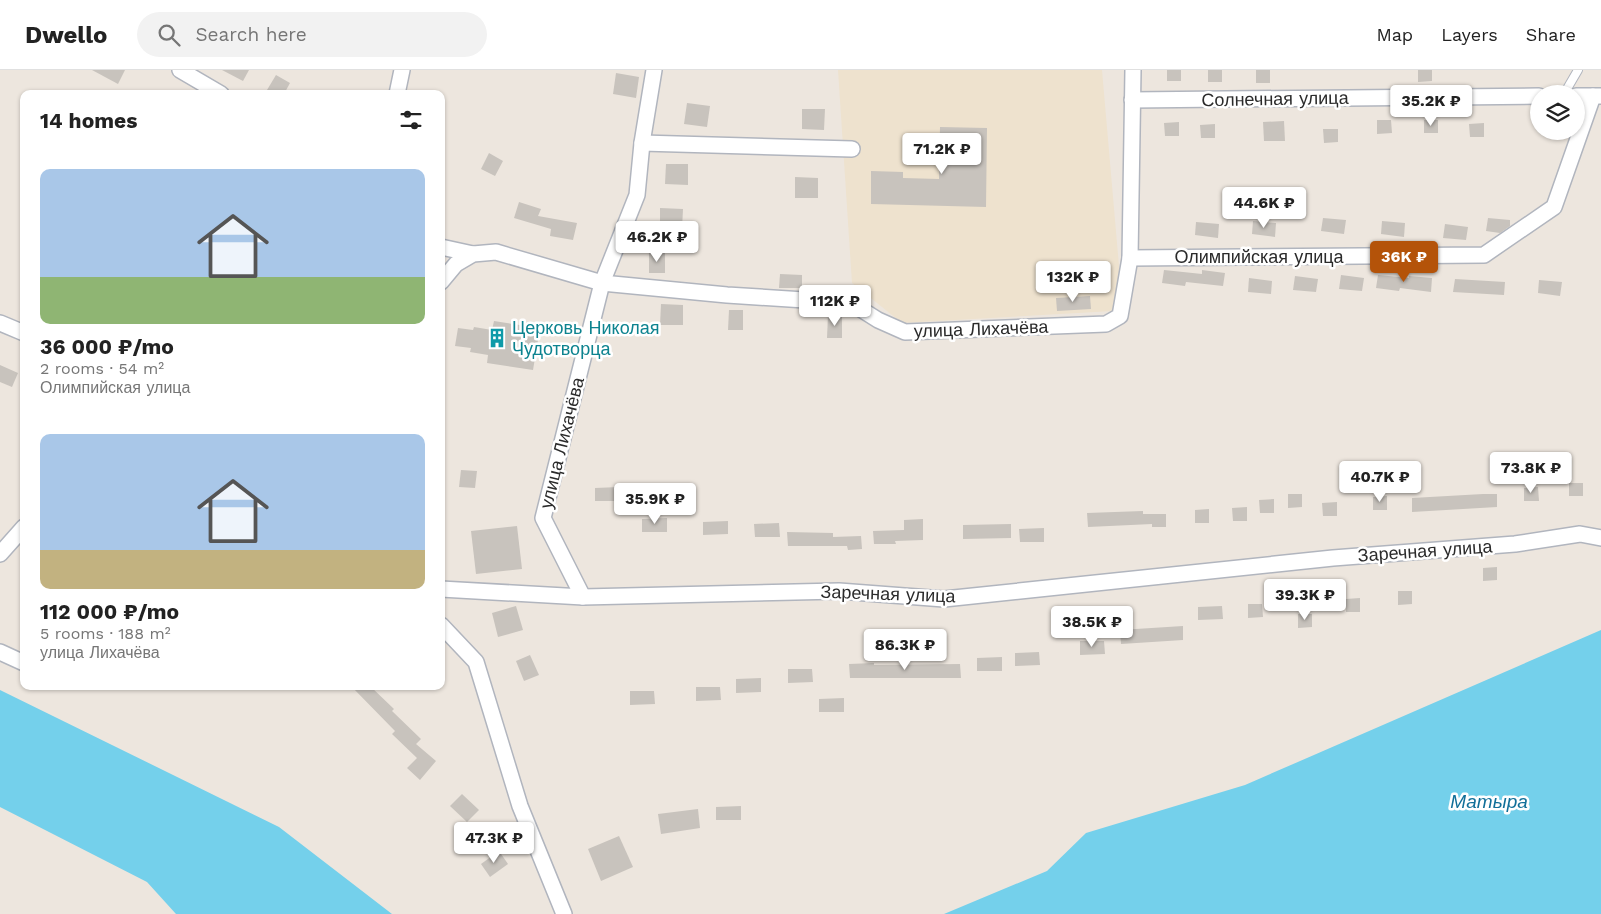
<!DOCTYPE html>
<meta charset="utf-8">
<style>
body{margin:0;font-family:"Work Sans",sans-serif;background:#f2f2f2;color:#222;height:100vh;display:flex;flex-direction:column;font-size:19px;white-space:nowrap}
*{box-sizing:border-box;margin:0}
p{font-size:16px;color:#767676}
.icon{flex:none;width:28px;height:28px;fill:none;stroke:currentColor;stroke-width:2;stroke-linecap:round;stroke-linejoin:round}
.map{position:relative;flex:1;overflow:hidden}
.sheet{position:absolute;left:20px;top:20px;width:425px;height:600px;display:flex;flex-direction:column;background:#fff;border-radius:10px;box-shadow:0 1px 4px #0004}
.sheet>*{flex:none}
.buttons{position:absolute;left:1530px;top:15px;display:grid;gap:10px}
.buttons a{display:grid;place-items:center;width:55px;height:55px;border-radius:50%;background:#fff;box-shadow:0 1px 4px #0004;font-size:25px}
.price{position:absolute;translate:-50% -42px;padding:0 11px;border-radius:5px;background:#fff;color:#222;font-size:16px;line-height:32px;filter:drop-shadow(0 1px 2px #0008)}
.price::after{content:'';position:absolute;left:50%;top:30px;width:15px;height:11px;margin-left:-8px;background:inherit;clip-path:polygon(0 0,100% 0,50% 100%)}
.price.on{background:#b45309;color:#fff}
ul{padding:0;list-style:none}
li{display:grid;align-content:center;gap:10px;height:265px;padding:0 20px}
li span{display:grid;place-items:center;height:155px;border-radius:10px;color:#555}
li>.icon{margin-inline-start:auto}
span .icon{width:90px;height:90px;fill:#fffc;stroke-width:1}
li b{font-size:21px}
h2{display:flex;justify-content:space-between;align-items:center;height:60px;padding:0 20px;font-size:21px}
header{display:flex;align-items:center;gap:30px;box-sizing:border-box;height:70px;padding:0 25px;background:#fff;border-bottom:1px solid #e0e0e0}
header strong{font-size:24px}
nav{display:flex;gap:28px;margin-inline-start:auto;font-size:18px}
.search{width:350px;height:45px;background:#f2f2f2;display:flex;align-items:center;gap:12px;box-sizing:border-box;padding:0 18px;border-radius:28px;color:#767676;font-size:19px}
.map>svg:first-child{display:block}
</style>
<header>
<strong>Dwello</strong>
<div class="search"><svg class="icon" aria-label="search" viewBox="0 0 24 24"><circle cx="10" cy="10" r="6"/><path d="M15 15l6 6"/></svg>Search here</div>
<nav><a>Map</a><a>Layers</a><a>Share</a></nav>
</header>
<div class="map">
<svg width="1601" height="844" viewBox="0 0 1601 844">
<rect width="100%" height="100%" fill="#ede6de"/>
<!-- education -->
<polygon fill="#eee2ce" points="838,0 1102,0 1121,219 1113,241 902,253 852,213"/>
<!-- water -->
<g fill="#74d0eb">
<polygon points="1601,560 1601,844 944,844 1047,801 1086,763 1245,715"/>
<polygon points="0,620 279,757 392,844 176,844 147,812 0,737"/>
</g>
<!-- building -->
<g fill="#c8c3bd">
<polygon points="92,0 125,0 118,14"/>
<polygon points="222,0 249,0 243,11"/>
<rect x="1167" y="0" width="14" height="11"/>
<rect x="1208" y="0" width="14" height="12"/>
<rect x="1256" y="0" width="14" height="13"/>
<polygon points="1418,0 1432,0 1432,11 1418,12"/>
<polygon points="616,3 639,7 636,28 613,24"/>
<polygon points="276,5 290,13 284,24 274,24 267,20"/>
<polygon points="687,33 710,36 707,57 684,54"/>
<polygon points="802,39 825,39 824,60 802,59"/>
<polygon points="1377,50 1391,50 1392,63 1377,64"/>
<rect x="1424" y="50" width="14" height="13"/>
<polygon points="1284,51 1285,71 1264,71 1263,52"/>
<polygon points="1179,52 1179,66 1165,66 1164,53"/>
<polygon points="1484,53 1484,67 1470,67 1469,54"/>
<polygon points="1215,54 1215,68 1201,68 1200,55"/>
<polygon points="940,57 987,58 986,137 871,134 871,101 903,102 903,108 939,109"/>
<polygon points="1323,59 1338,59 1338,72 1324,73"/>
<polygon points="489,83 503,91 495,106 481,99"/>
<polygon points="666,94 688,94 688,115 665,114"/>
<polygon points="795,107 818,108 818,128 795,128"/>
<polygon points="519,132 541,139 538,146 577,153 573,170 550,166 551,159 514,148"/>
<polygon points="660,138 683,139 682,159 660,159"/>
<polygon points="1323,148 1346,150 1344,164 1321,161"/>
<polygon points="1488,148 1510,150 1510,156 1500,163 1486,161"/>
<polygon points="1253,151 1276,153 1275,167 1252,164"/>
<polygon points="1382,151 1405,153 1404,167 1381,164"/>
<polygon points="1196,152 1219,154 1218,168 1195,165"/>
<polygon points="1445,154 1468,157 1466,170 1443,168"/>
<polygon points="649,182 665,183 665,203 649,203"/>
<polygon points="1164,200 1202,204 1202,200 1225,203 1223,216 1186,212 1185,216 1162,213"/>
<polygon points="780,204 802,205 802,218 779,218"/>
<polygon points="1341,205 1364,208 1362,221 1339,219"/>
<polygon points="1378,205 1409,208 1409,206 1432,208 1431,222 1400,218 1399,221 1376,218"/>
<polygon points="1295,206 1318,209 1316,222 1293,220"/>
<polygon points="1249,208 1272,211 1271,224 1248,222"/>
<polygon points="1455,209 1505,212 1504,225 1453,222"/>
<polygon points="1539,210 1562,212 1560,226 1538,223"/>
<polygon points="1090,226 1091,239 1057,241 1056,228"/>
<polygon points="661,234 683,235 683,255 660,255"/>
<polygon points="729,240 743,240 743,260 728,260"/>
<polygon points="828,245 842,245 842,268 827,268"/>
<polygon points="494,251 540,258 533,300 487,293 488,285 470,282 471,278 455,276 458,258 473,260 474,257 492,260"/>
<polygon points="0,295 18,303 12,317 0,312"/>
<polygon points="461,400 477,401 475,418 459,417"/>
<rect x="1569" y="413" width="14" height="13"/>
<polygon points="619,417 620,431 595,431 595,418"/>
<polygon points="1538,417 1539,431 1524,431 1524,418"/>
<polygon points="1288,424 1302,424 1302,437 1288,438"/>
<polygon points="1483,424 1497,424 1497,437 1412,442 1412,428"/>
<polygon points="1387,426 1387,440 1373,440 1373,427"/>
<polygon points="1274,429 1274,443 1260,443 1259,430"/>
<polygon points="1337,432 1337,446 1323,446 1322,433"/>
<polygon points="1247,437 1247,451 1233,451 1232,438"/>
<polygon points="1209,439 1209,453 1195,453 1195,440"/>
<polygon points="1143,441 1143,444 1166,444 1166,457 1152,457 1152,454 1088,457 1087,443"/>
<polygon points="667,448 667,462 642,462 642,449"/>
<polygon points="923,449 923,470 895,471 896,474 874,474 873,461 904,460 904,450"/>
<polygon points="728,451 728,464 703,465 703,452"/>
<polygon points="779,453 780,467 755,467 754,454"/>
<polygon points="1011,454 1011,468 963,469 963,455"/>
<polygon points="517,456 522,499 476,504 471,461"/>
<polygon points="1044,458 1044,472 1020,472 1019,459"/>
<polygon points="787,462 833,463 833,467 861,466 862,479 848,480 847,476 788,476"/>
<polygon points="1497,497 1497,510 1483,511 1483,498"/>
<polygon points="1398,521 1412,521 1412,534 1398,535"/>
<polygon points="1360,528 1360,542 1346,542 1346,529"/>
<polygon points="1248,534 1262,534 1263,547 1248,548"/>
<polygon points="516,536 523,560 498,567 492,543"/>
<polygon points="1222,536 1223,549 1198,550 1198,537"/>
<polygon points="1298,544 1312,544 1312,557 1298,558"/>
<polygon points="1183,556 1183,570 1121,574 1120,560"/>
<polygon points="1080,571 1104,571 1105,584 1080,585"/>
<polygon points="1039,582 1040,595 1015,596 1015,583"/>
<polygon points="530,585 539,605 524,611 516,591"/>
<polygon points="1002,587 1002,601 977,601 977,588"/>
<polygon points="874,593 874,595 960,594 961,608 850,608 849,594"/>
<polygon points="788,599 812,599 813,612 788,613"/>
<polygon points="761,608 761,622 736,623 736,609"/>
<polygon points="351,616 370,616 394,639 392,641 421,669 416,674 436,691 420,710 407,698 417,688 392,664 395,661"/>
<polygon points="696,617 720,617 721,630 696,631"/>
<polygon points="630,621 654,621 655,634 630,635"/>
<polygon points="844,628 844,642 819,642 819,629"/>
<polygon points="462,724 479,740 467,752 450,736"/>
<polygon points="741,736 741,750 716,750 716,737"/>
<polygon points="698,739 700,758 661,764 658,744"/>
<polygon points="619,766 633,797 601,811 588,779"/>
<polygon points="499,781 508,794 490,807 481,794"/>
</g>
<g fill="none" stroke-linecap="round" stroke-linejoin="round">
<defs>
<polyline id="service" points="1564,24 1578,0"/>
<g id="minor">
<polyline points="180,0 221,24"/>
<polyline points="397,24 402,0"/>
<polyline points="1576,26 1601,26"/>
<polyline points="1132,30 1539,26"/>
<polyline points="642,73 852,79"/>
<polyline points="441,177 473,184"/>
<polyline points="1130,188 1484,185 1554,137 1593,26"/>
<polyline points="441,212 456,194 473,184 496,182 602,213 727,225 851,233 878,250 905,262 1106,254 1120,246 1130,188 1133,0"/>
<polyline points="0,253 24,263"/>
<polyline points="0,484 24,457"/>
<polyline points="441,519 583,527 839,521 944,529 1333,488 1515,474 1580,464 1601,468"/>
<polyline points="583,527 543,448 602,213 637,125 642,73 654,0"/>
<polyline points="441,555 476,592 520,736 564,844"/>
<polyline points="0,582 24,593"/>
</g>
</defs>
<!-- service casing -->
<use href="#service" stroke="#b1b5be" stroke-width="10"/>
<!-- minor casing -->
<use href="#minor" stroke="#b1b5be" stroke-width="18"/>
<!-- service -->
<use href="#service" stroke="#fff" stroke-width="8"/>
<!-- minor -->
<use href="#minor" stroke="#fff" stroke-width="15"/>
</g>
<!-- icons -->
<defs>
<symbol id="building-bare" viewBox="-9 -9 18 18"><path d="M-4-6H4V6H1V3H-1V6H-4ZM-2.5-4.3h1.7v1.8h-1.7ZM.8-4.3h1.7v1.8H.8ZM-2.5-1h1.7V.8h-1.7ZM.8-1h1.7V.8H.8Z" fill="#0f9aa8" stroke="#fff" stroke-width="2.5" paint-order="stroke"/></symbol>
</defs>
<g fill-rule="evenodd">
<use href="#building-bare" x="483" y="254" width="28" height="28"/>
</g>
<g text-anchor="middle" stroke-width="5" stroke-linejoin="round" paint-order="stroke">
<!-- street labels -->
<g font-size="18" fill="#2b2b2b" stroke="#fff">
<text transform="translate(1275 29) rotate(-1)" y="6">Солнечная улица</text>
<text x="1259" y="193">Олимпийская улица</text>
<text transform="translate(981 259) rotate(-2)" y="6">улица Лихачёва</text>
<text transform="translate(562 373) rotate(-76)" y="6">улица Лихачёва</text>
<text transform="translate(1425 481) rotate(-4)" y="6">Заречная улица</text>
<text transform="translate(888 524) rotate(2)" y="6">Заречная улица</text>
</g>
<!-- culture labels -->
<g font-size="18" fill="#0d838f" stroke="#fff" text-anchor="start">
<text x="512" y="264">Церковь Николая<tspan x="512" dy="21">Чудотворца</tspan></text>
</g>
<!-- water labels -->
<g font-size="19" font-style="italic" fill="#116f99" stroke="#fff">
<text x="1489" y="738">Матыра</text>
</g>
</g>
</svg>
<div class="buttons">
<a><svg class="icon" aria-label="layers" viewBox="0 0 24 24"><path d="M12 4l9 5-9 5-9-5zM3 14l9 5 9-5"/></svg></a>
</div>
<b class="price" style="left:1431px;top:57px">35.2K ₽</b>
<b class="price" style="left:942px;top:105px">71.2K ₽</b>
<b class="price" style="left:1264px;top:159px">44.6K ₽</b>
<b class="price" style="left:657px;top:193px">46.2K ₽</b>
<b class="price on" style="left:1404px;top:213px">36K ₽</b>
<b class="price" style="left:1073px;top:233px">132K ₽</b>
<b class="price" style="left:835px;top:257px">112K ₽</b>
<b class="price" style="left:1531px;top:424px">73.8K ₽</b>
<b class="price" style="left:1380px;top:433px">40.7K ₽</b>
<b class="price" style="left:655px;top:455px">35.9K ₽</b>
<b class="price" style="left:1305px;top:551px">39.3K ₽</b>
<b class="price" style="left:1092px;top:578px">38.5K ₽</b>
<b class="price" style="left:905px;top:601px">86.3K ₽</b>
<b class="price" style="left:494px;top:794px">47.3K ₽</b>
<section class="sheet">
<h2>14 homes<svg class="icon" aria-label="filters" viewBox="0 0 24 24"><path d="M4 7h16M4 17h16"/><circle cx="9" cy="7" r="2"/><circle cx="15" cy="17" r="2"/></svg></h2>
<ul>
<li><span style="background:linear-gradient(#a9c7e8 70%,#8fb573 0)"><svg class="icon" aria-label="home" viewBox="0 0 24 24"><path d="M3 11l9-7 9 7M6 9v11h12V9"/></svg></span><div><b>36 000 ₽/mo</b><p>2 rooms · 54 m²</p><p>Олимпийская улица</p></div></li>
<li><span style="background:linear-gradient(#a9c7e8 75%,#c2b280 0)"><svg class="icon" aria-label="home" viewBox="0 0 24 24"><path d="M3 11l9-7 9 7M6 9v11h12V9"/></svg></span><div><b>112 000 ₽/mo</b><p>5 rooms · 188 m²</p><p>улица Лихачёва</p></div></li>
</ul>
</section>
</div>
